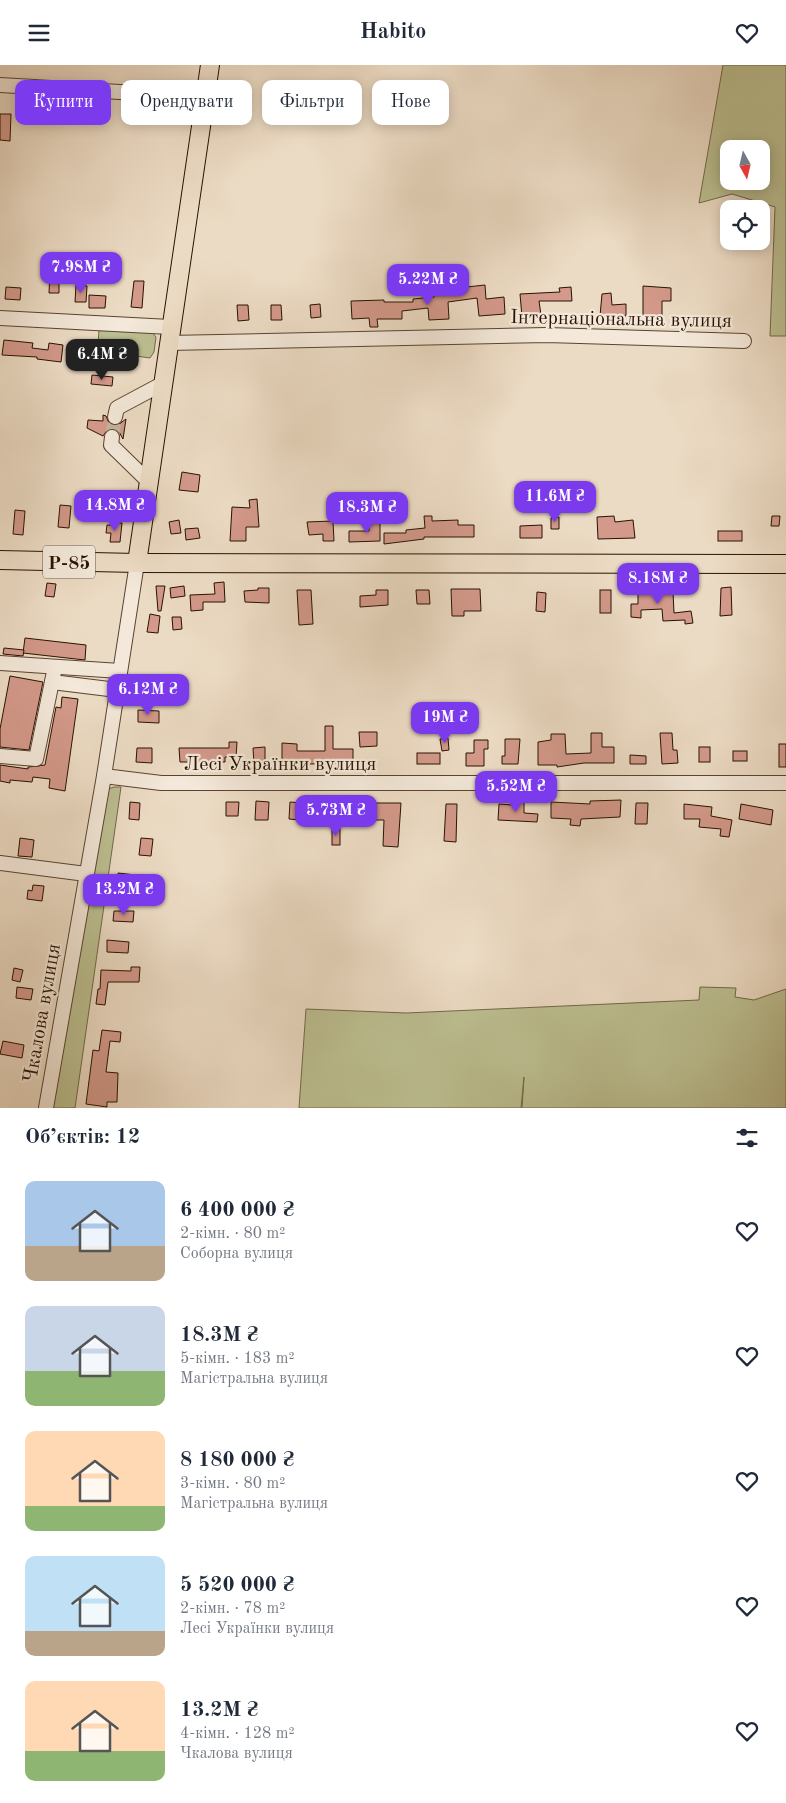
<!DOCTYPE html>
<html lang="uk">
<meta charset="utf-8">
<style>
body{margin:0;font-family:"Old Standard TT",serif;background:#f2f2f3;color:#1f2937;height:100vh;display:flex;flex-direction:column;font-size:19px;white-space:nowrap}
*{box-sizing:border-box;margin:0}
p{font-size:16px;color:#747a83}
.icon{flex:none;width:28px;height:28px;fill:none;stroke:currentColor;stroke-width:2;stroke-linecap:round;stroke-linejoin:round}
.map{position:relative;height:1043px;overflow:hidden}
.drawer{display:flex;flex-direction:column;background:#fff;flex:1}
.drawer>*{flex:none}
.hud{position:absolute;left:15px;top:15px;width:500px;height:45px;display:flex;gap:10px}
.needle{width:32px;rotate:172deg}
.controls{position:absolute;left:720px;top:75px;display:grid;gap:10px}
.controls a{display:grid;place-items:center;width:50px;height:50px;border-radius:10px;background:#fff;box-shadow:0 2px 12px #0003;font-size:25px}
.price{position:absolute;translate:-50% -42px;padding:0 11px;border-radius:10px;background:#7c3aed;color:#fff;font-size:16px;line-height:32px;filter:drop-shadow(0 1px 2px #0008)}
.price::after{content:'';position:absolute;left:50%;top:30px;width:15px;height:11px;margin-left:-8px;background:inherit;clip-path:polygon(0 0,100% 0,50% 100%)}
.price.on{background:#222;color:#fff}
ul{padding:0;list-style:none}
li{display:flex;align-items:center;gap:15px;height:125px;padding:0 25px}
li span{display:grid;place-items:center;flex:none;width:140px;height:100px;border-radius:10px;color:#555}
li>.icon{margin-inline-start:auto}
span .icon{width:60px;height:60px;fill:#fffc;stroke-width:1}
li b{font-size:21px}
h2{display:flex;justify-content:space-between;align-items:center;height:60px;padding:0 25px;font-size:21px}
.pill{padding:0 18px;border-radius:10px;background:#fff;box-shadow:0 2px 12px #0003;font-size:18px;line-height:45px}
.pill.on{background:#7c3aed;color:#fff}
header{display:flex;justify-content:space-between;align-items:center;height:65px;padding:0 25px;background:#fff;font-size:22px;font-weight:700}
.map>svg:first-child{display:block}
</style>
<header><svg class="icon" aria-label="menu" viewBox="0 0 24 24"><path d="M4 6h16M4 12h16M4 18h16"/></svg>Habito<svg class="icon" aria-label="heart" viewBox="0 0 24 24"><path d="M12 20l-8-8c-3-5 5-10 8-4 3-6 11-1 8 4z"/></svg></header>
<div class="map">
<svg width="786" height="1043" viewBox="0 0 786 1043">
<rect width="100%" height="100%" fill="#ecdbc4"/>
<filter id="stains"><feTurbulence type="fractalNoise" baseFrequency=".004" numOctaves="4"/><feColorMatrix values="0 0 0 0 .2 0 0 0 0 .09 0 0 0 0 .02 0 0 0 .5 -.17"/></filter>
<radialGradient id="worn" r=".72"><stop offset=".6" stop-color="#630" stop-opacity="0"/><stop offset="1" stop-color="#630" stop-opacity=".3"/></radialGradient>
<!-- green -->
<g fill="#bcbf91" stroke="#726848" fill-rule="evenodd">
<path d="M723 0H786V271H770L775 142 732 129 699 138ZM729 84H761V116H729Z"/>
<polygon points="99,265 151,266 156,272 154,287 150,293 101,286 98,279"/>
<polygon points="114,722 121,722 75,1043 51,1043 108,724"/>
<polygon points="700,922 736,923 735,932 754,935 786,924 786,1043 522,1043 524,1012 521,1043 299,1043 306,944 406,948 699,935"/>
</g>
<!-- building -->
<g fill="#d3998a" stroke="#281200">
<polygon points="0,49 11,49 10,76 0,75"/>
<polygon points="50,207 59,207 59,228 49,228"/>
<polygon points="134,216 144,216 142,243 131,242"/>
<polygon points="76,220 87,221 86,237 75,237"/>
<polygon points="485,220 486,234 504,232 505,249 479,251 477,233 448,237 449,254 429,255 428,243 402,246 402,254 377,254 378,262 370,262 369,253 352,254 351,236 384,235 384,237 413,237 413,234 434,232 434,228 448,228 448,224"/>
<polygon points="643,221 671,223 671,236 662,236 662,251 643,251"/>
<polygon points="6,222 21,223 20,235 5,234"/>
<polygon points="571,222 572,236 539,236 541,250 522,252 520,229 560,227 559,223"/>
<polygon points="611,228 612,240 626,239 626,251 600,251 602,229"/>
<polygon points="89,230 106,231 105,243 89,243"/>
<polygon points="320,239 321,252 311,253 310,240"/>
<polygon points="237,240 248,240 249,255 238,256"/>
<polygon points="271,240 281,240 282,255 271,255"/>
<polygon points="4,275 33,278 32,283 48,285 49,278 63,280 61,297 37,294 37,292 2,290"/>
<polygon points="92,310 113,312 112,321 91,319"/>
<polygon points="103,350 106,351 109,358 114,361 118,360 126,354 123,374 118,365 114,363 108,364 103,371 87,363 88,355 103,356"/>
<polygon points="182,407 200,410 198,427 179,425"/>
<polygon points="257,434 259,462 246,462 246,476 230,476 232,442 250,443 249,435"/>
<polygon points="60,440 71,441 69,463 58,462"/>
<polygon points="15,445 25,446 23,470 13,469"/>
<polygon points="424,451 432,451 432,456 458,455 458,460 474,460 474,472 424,472 424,474 384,479 384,468 406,468 406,465 425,463"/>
<polygon points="614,451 615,457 633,455 635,473 598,474 597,452"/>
<polygon points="772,451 780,451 779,461 771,461"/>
<polygon points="559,452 559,464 551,464 551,453"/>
<polygon points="179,455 181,468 171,469 169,457"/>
<polygon points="333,456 334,476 323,476 323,469 309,470 307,457"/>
<polygon points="369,456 380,456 380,476 349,477 349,466 369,466"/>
<polygon points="112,458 122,458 120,477 110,477 111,468 106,468 107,460 111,460"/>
<polygon points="542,460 542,473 520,473 520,461"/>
<polygon points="198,463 200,473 186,475 185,464"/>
<rect x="718" y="466" width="24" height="10"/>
<polygon points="224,517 225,537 203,537 203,545 191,546 190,530 215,529 214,518"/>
<polygon points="47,518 56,519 54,532 45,531"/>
<polygon points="638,519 652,519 652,527 673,527 674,548 691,546 693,558 685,559 685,555 663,556 662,544 641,545 641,553 631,552 631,539 638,539"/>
<polygon points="156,521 165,521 161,546 158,546"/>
<polygon points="184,521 185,531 171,533 170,523"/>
<polygon points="731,522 732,550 720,551 721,523"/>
<polygon points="258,523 269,523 269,538 245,537 244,526 258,525"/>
<polygon points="451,524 480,524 481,546 464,546 464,551 452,551"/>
<polygon points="297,525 311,525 313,559 299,560"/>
<polygon points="376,525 388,525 388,540 360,542 360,531 376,530"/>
<polygon points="416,525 429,525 430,539 417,539"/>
<rect x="600" y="525" width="11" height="23"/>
<polygon points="537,527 546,528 545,547 536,546"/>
<polygon points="150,549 160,551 158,568 147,567"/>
<polygon points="172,552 181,552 182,564 173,565"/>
<polygon points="25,573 86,580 85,595 23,588"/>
<polygon points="4,583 24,585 23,591 3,589"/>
<polygon points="10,611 43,617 29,685 0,682 0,664"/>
<polygon points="62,632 78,634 65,726 49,723 50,714 33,712 32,717 10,715 10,718 0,716 0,700 28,704 28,702 45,700 56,642 61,643"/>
<polygon points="138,645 159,646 159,658 138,657"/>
<polygon points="325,661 333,661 333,684 353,684 353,698 308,699 308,697 282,696 282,678 297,679 297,686 325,686"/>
<polygon points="359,667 377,667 377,681 360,682"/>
<polygon points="591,668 602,668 602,682 614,682 614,698 584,698 557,702 557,700 538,700 538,677 551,675 551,669 565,669 566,689 591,688"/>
<polygon points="660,668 672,668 673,685 677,685 678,698 662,699"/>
<polygon points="448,673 449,685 442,686 440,674"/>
<polygon points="505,674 520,674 518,699 502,699 502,691 505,691"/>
<polygon points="474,675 488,675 488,684 484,684 484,701 466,701 466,688 474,688"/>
<polygon points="229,677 237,677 236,692 225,692 225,697 180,697 179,683 229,683"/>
<rect x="779" y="679" width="7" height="23"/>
<polygon points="265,682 265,699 254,699 253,683"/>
<rect x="699" y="682" width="11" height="15"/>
<polygon points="137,683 152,683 152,698 136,697"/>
<rect x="733" y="686" width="14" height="10"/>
<rect x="417" y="688" width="23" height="11"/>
<polygon points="630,690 646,691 646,699 630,699"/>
<polygon points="356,733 371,733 371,738 401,738 398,782 383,781 384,755 356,755"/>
<polygon points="621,735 620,752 581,754 580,761 570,760 571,754 551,753 551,737 590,739 590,736"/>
<polygon points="256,736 269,737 268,755 255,755"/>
<polygon points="130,737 140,738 139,755 129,754"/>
<polygon points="226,737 239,737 238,751 226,751"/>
<polygon points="290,737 302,738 301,755 289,754"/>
<polygon points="319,737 331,737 330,761 318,761"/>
<polygon points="513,737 524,737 524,748 538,749 537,757 498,755 499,739 513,740"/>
<polygon points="636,738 648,738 647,759 635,759"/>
<polygon points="446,739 457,739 456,777 444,776"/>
<polygon points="684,739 712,742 711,751 732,755 729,772 720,771 721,764 699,762 700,754 684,754"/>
<polygon points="741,739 773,745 771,760 739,754"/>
<rect x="332" y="764" width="8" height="16"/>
<polygon points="20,773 34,775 32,792 18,791"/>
<polygon points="141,773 153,774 151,791 139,790"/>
<polygon points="118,808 145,811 143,822 117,819"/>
<polygon points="33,820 44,821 42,836 27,834 28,825 32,826"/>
<polygon points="114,846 134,846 133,857 113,856"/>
<polygon points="107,875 129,877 128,888 107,887"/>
<polygon points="131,902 140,902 139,917 108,917 105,940 96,939 98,924 100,924 101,905 131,906"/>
<polygon points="14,903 23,905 20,917 12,915"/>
<polygon points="17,922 33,924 31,935 16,933"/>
<polygon points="102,965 121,967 120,977 110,976 106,1007 118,1008 117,1037 107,1037 107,1042 86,1039 93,985 99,986"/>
<polygon points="3,976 24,980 22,993 0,989"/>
</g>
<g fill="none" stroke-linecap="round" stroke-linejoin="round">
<!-- minor-tunnel -->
<polyline stroke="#c5b39d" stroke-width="14" stroke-dasharray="14 7" stroke-linecap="butt" points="112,372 115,352"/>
<defs>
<g id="minor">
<polyline points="0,20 205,32"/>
<polyline points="0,253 170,262"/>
<polyline points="168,278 547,270 744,276"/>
<polyline points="115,352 117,343 162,319"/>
<polyline points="112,372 111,380 149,417"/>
<polyline points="0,598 120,606"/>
<polyline points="52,617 117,625"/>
<polyline points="0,691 36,694 55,602"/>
<polyline points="104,711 161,718 786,718"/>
<polyline points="0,798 86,809"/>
<polyline points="46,1043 104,711 137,498"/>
</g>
<g id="major">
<polyline points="0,495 137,498 786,499"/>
<polyline points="137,498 210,0"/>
</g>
</defs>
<!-- minor casing -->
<use href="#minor" stroke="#594431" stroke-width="16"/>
<!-- major casing -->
<use href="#major" stroke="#281200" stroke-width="20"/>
<!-- minor -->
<use href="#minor" stroke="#f3e8d9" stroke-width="14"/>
<!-- major -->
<use href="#major" stroke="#ecdbc4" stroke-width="18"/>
</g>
<g text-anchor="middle" stroke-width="4.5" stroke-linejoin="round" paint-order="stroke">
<!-- shield labels -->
<rect fill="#f3e8d9" stroke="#655241" stroke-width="1" x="43" y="480.5" width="52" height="33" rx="4"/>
<g font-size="19" font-weight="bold" fill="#281200">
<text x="69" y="504">Р-85</text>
</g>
<!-- street labels -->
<g font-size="20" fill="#281200" stroke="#f3e8d9">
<text transform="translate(621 253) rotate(1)" y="7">Інтернаціональна вулиця</text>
<text x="280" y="705">Лесі Українки вулиця</text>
<text transform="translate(41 948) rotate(-80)" y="7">Чкалова вулиця</text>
</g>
</g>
<rect width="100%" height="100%" filter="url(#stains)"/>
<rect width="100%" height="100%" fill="url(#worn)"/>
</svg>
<div class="controls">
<a><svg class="needle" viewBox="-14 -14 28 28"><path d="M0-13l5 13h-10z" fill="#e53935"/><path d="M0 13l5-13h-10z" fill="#747a83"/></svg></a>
<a><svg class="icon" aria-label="locate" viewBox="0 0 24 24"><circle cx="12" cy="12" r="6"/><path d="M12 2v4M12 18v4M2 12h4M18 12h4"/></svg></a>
</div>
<b class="price" style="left:81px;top:229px">7.98M ₴</b>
<b class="price" style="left:428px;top:241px">5.22M ₴</b>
<b class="price on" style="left:102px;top:316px">6.4M ₴</b>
<b class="price" style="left:555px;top:458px">11.6M ₴</b>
<b class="price" style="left:115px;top:467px">14.8M ₴</b>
<b class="price" style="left:367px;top:469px">18.3M ₴</b>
<b class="price" style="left:658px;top:540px">8.18M ₴</b>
<b class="price" style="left:148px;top:651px">6.12M ₴</b>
<b class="price" style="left:445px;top:679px">19M ₴</b>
<b class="price" style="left:516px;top:748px">5.52M ₴</b>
<b class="price" style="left:336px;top:772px">5.73M ₴</b>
<b class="price" style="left:124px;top:851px">13.2M ₴</b>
<div class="hud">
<a class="pill on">Купити</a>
<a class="pill">Орендувати</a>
<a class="pill">Фільтри</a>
<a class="pill">Нове</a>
</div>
</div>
<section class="drawer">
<h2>Об’єктів: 12<svg class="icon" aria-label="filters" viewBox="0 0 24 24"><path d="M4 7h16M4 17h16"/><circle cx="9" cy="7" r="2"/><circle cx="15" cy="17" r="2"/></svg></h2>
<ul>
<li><span style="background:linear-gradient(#a9c7e8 65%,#b9a48a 0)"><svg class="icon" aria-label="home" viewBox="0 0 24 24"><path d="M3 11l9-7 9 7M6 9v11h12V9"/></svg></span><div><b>6 400 000 ₴</b><p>2-кімн. · 80 m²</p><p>Соборна вулиця</p></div><svg class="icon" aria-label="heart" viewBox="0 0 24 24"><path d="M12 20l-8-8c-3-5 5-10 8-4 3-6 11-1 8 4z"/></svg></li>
<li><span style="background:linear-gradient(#c9d6e8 65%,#8fb573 0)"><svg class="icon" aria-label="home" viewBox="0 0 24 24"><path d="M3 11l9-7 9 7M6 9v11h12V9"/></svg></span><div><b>18.3M ₴</b><p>5-кімн. · 183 m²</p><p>Магістральна вулиця</p></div><svg class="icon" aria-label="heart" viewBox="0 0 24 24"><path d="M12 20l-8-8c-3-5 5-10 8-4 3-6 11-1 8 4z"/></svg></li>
<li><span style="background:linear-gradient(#ffd9b3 75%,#8fb573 0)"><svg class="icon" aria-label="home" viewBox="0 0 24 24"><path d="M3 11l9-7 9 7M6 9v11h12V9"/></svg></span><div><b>8 180 000 ₴</b><p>3-кімн. · 80 m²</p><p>Магістральна вулиця</p></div><svg class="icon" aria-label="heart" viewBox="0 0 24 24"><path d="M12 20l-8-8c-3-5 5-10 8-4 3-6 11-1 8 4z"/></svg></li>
<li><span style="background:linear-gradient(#bfe0f5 75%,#b9a48a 0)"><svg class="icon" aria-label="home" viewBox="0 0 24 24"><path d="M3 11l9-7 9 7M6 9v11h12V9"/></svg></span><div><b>5 520 000 ₴</b><p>2-кімн. · 78 m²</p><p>Лесі Українки вулиця</p></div><svg class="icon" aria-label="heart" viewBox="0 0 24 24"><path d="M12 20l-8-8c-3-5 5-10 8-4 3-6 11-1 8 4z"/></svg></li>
<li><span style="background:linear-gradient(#ffd9b3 70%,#8fb573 0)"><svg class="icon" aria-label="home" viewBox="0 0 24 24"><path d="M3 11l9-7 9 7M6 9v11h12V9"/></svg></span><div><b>13.2M ₴</b><p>4-кімн. · 128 m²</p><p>Чкалова вулиця</p></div><svg class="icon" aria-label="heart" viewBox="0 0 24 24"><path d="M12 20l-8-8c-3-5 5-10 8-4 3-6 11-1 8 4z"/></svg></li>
</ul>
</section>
